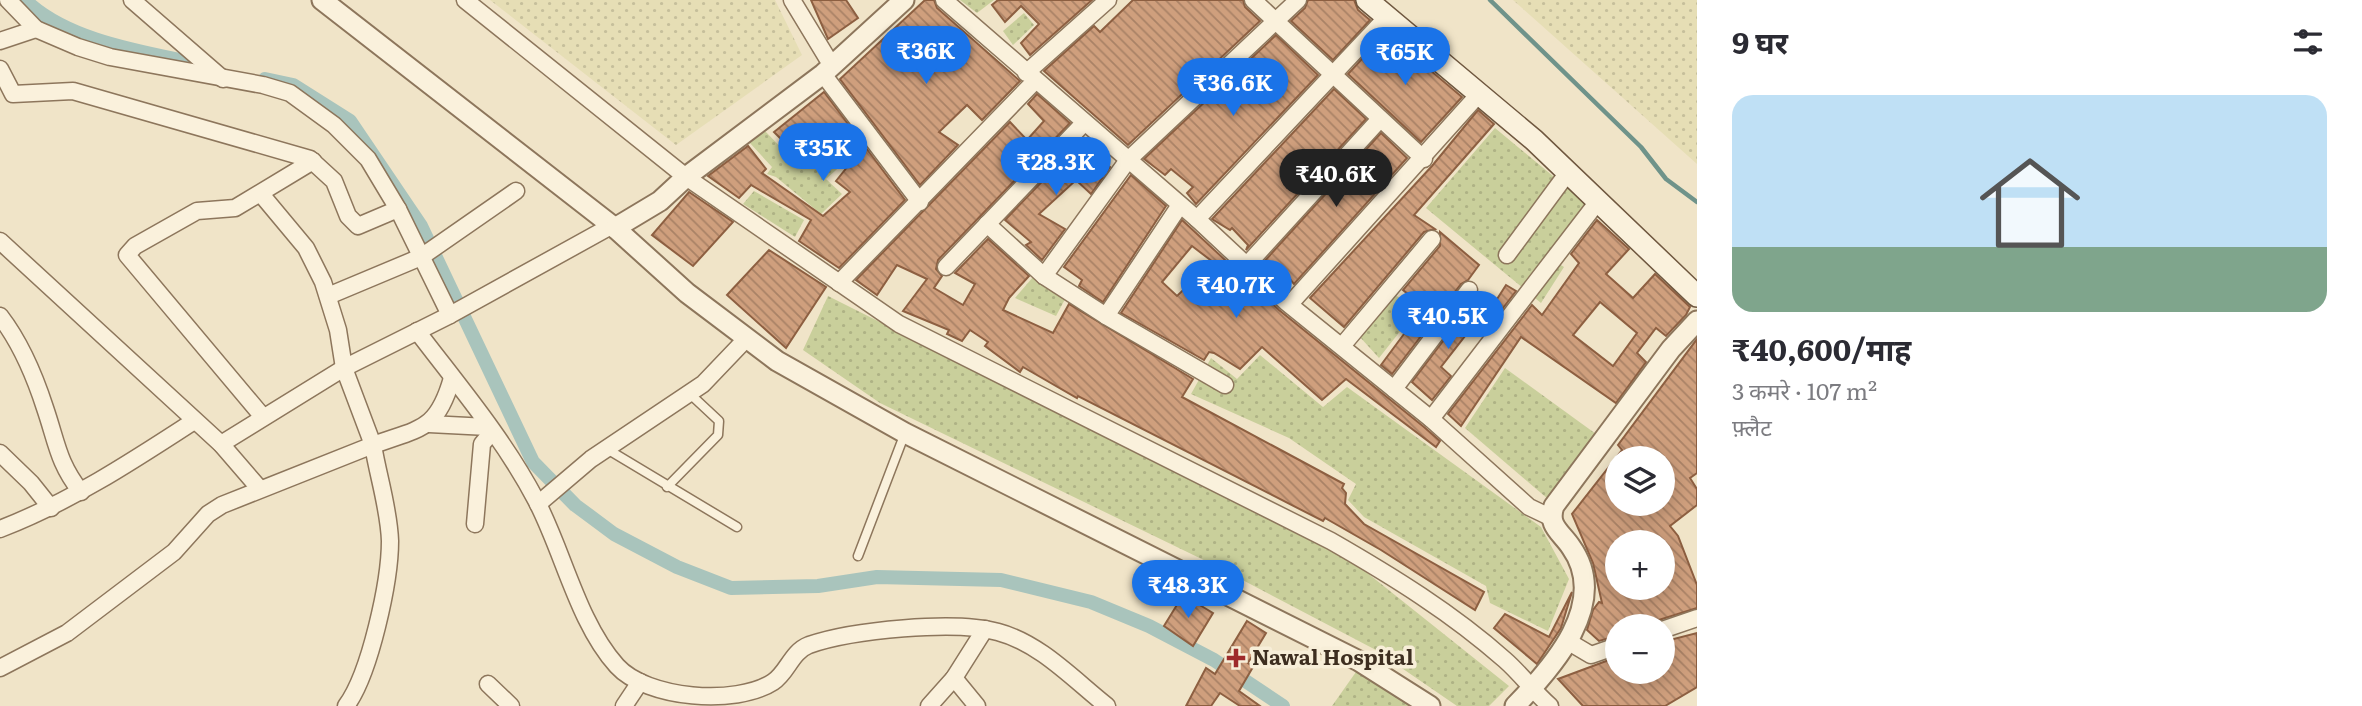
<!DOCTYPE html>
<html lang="hi">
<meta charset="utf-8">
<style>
body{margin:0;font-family:Literata,"Noto Sans Devanagari",serif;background:#f2f2f3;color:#2b2b33;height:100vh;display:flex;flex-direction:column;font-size:26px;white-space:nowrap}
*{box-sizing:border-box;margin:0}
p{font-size:23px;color:#7c7c81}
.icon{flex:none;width:38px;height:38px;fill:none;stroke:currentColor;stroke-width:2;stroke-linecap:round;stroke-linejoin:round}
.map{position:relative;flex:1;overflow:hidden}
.drawer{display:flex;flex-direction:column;background:#fff;width:665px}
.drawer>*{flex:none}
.fabs{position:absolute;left:1605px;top:446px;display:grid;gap:14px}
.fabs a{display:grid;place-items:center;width:70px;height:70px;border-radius:50%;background:#fff;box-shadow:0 4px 18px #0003;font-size:35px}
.price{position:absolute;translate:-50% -60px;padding:0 16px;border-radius:24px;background:#1a73e8;color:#fff;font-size:23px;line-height:46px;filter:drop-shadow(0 2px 4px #0008)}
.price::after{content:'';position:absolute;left:50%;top:42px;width:21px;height:16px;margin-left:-10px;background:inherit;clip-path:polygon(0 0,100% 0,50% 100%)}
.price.selected{background:#222;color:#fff}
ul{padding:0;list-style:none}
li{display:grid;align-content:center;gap:14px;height:371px;padding:0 35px}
li span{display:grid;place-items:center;height:217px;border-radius:21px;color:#555}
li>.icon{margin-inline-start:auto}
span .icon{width:126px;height:126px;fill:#fffc;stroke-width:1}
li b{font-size:30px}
h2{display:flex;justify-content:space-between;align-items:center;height:84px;padding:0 35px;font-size:30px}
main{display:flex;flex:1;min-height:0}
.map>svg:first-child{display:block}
</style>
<main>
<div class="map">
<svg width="1697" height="706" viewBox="0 0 1697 706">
<defs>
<pattern id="farmland-dots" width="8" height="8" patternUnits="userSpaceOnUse" patternTransform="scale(1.75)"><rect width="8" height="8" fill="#e6deb5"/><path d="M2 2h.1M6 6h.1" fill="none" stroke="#c6bf9b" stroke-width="1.8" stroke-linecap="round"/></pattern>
<pattern id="grass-dots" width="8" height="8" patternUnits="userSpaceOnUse" patternTransform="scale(1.75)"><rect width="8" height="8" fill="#c9cf9b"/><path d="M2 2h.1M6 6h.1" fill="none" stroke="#aeb285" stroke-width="1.8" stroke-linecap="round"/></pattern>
<pattern id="building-back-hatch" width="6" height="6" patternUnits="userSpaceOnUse" patternTransform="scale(1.75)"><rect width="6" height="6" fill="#cf9f7d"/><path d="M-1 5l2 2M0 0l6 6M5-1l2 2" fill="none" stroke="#a98266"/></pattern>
</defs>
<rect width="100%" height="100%" fill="#f0e4c8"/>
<!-- farmland -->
<g fill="url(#farmland-dots)">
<polygon points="490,0 775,0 802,55 676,145"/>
<polygon points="1513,0 1697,0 1697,164"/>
</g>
<!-- grass -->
<g fill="url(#grass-dots)">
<polygon points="960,0 994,0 977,13"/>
<polygon points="1024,13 1034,25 1013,45 1003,31"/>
<polygon points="1495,128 1589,206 1551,259 1564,267 1541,303 1426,208"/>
<polygon points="764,130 802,169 832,143 845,162 826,179 842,194 821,214 776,177 767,174 772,167 749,142"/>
<polygon points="754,191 804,220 795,237 743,204"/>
<polygon points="1040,269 1071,288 1056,316 1015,298"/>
<polygon points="1394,294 1417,310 1379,358 1359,336"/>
<polygon points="828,296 1346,556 1509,686 1489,706 1457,706 1374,649 1214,565 880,403 803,350"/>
<polygon points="1260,355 1323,407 1347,387 1541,527 1569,579 1548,631 1490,603 1486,586 1364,517 1348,500 1356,484 1289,438 1191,394 1211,358 1237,379"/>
<polygon points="1505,368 1596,434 1548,499 1465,428"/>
<polygon points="1363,662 1423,706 1332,706"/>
</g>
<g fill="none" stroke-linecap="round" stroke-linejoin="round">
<!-- stream -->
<polyline stroke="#6f938a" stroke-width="4.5" points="1490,0 1641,147 1666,179 1697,202"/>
<!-- canal -->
<g stroke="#a9c4bc" stroke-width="14">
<path d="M25 0C69 43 150 53 208 66"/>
<polyline points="265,79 293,85 350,121 421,226 533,462 575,505 614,534 677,567 731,588 818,586 877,577 1001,580 1091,602 1149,626 1214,660 1283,706"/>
</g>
</g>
<!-- building -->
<g fill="url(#building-back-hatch)" stroke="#8d5f41" stroke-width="2" fill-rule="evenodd">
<polygon points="811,0 846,0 858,18 828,39"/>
<polygon points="925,0 934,0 937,8 1020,81 982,120 967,105 939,132 958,145 920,185 840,79"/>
<polygon points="998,0 1092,0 1030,55 1021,43 1039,24 1021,6 1005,22 992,5"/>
<polygon points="1133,0 1243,0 1245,7 1260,21 1128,145 1044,71 1094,26 1100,32"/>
<polygon points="1308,0 1354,0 1358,10 1370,20 1333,60 1291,21 1305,8"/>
<polygon points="1386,33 1462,97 1421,142 1348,74"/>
<polygon points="1276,35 1318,75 1196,204 1187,193 1193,187 1171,169 1165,175 1144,159"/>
<polygon points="1334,89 1366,119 1246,250 1248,245 1232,228 1230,230 1212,219"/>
<polygon points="824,92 905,200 839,268 799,241 811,220 751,185 739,198 708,176 748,146 766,169 762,173 823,216 850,192 836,181 852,161 832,135 802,160 774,132"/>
<polygon points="1037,94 1070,123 938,260 936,269 942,276 934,288 963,305 975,284 955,273 988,239 1029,276 1009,298 1003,310 1053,333 1069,304 1193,379 1182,397 1344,484 1342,488 1346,493 1345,504 1364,524 1484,592 1475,610 1381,550 1325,518 1323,521 1078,396 1077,398 1023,367 1020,372 985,346 988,342 970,330 962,341 947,334 949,330 903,311 927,279 897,265 877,295 856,280 1010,122 1027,140 1044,121 1028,104"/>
<polygon points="1478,110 1494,124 1414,215 1435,229 1424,232 1344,327 1310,298 1432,166"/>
<polygon points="1381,133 1407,158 1294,284 1278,265 1270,273 1261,265"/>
<polygon points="1084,138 1110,167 1091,194 1076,180 1039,214 1065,229 1042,260 1026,245 1031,242 1005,220"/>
<polygon points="1131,175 1166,206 1103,302 1079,286 1082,280 1064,267"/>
<polygon points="689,192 733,222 693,266 652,235"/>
<path d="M1182 220 1279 310 1424 427 1440 441 1436 447 1346 379 1322 400 1262 347 1240 369 1214 353 1209 352 1204 360 1121 313ZM1192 246 1213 262 1177 296 1162 282Z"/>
<path d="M1597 220 1629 249 1606 274 1633 298 1655 274 1690 307 1686 315 1666 336 1656 328 1637 353 1646 362 1616 403 1521 337 1461 426 1448 414 1532 305 1542 315 1579 263 1571 254ZM1600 302 1637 333 1613 366 1573 335Z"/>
<polygon points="1440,232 1479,265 1468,280 1461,284 1392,374 1381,365 1424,307 1403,290 1440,246"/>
<polygon points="769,250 826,287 786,348 727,295"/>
<polygon points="1506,285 1516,291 1500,312 1492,307"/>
<polygon points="1478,295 1490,304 1441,367 1451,376 1432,400 1412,382"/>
<path d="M1697 339V473L1690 478 1697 489V505L1670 526 1678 536 1697 585V608L1659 620 1650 626H1617V636L1599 641 1587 630 1593 610 1599 602 1602 603 1593 563 1572 514 1622 450 1618 445ZM1617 458H1662V504H1617ZM1617 542H1662V588H1617Z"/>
<polygon points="1572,592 1561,628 1537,664 1494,628 1505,614 1549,637"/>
<polygon points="1183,595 1213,613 1193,646 1164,626"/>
<polygon points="1247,621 1266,633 1248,663 1253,667 1239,691 1260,706 1240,706 1220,693 1211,706 1186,706 1206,668 1215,674"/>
<polygon points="1697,633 1697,687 1665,706 1583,706 1558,679 1617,657 1617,672 1662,672 1662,642"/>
</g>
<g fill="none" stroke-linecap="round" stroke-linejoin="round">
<defs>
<g id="service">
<polyline points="607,449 737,527"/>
<polyline points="667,487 718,435 719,421 689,393"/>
<polyline points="858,556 905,433"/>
</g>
<g id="minor">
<polyline points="8,0 36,29 78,47 110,57 263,85 290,93 334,125 368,159 398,209 450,315"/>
<polyline points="132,0 223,79"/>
<path d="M465 0 686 177 899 324 1331 541C1392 576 1452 613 1505 660 1521 674 1534 692 1550 706"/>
<polyline points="792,0 832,66"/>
<polyline points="944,0 1197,219 1286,302 1431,419 1529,507 1550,517"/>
<polyline points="1253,0 1424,159"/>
<polyline points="0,41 36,29"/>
<polyline points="0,69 13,94 73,91 310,159 334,181 348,216 358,226 398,209"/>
<polyline points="1026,73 1108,0"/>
<polyline points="823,74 920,202"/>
<polyline points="1197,219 1387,17"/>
<polyline points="987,224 1044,276 1106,316 1225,385"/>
<polyline points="0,241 221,444 259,488"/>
<polyline points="1507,255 1569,171"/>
<polyline points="1246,266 1380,119"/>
<polyline points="946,267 1084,123"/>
<polyline points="1044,276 1128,160 1298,0"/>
<polyline points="839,283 1035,81"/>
<polyline points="328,296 421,257 516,191"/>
<polyline points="1290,304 1479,94"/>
<path d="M0 316C20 342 35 377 45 408 57 443 58 463 81 492"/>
<polyline points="1106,316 1180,205"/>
<path d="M417 331C458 385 504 439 536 500 563 551 578 623 617 666 647 699 736 706 773 682 788 672 791 652 809 645 852 630 955 620 998 632 1040 643 1074 680 1107 706"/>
<polyline points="1342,346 1432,239"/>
<polyline points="1394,389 1469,290"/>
<polyline points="263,417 127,255 135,246 197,211 235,208 313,161"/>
<polyline points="1431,419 1599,200"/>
<polyline points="429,424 488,427"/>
<polyline points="221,444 344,368 450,315 611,226"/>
<polyline points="0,453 31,483 51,508"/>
<polyline points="538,504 591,459 703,384 746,339"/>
<polyline points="475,524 482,444 492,432"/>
<path d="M0 529C70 502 131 462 194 421"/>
<polyline points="1662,630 1697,618"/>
<polyline points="1569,642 1591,655 1617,646"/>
<polyline points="0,668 67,633 174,552 208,514 222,505 373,445 344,368 338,330 323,282 306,248 261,194"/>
<polyline points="954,678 977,706"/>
<polyline points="488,684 511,706"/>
<path d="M346 706C370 674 390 581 390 541 389 509 378 476 373 445 420 428 437 431 452 378"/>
<polyline points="624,706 640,682"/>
<polyline points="929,706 954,678 985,629"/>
</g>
<g id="tertiary">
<polyline points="322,0 615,228 687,293 777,361 905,433 1359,661 1430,706"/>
<polyline points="615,228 660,201 686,177 823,74 904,0"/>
<path d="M1515 706C1552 668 1611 603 1571 547 1561 532 1547 526 1554 506L1671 349 1697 321"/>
</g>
<polyline id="secondary" points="1367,0 1534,140 1697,296"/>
</defs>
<!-- service casing -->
<use href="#service" stroke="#8d765c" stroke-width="11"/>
<!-- minor casing -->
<use href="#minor" stroke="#8d765c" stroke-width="19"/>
<!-- tertiary casing -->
<use href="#tertiary" stroke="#8d765c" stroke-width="23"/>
<!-- secondary casing -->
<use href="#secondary" stroke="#6f573f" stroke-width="24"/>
<!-- service -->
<use href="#service" stroke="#faf1dc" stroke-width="8"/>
<!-- minor -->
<use href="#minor" stroke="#faf1dc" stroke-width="16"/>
<!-- tertiary -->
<use href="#tertiary" stroke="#faf1dc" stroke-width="19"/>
<!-- secondary -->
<use href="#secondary" stroke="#faf1dc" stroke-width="21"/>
</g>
<!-- markers -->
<path fill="#9e2a2b" stroke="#f7eed8" stroke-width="2.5" d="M1232.5 647.5h7v7h7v7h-7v7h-7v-7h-7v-7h7z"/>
<g text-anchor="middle" stroke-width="7" stroke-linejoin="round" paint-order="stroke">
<!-- poi labels -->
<g font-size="21" font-weight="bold" fill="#3d2e20" stroke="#f7eed8" text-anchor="start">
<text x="1252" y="665">Nawal Hospital</text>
</g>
</g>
</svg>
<div class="fabs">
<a><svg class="icon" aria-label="layers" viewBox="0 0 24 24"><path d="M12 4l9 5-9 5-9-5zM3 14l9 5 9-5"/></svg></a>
<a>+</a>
<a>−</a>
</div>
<b class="price" style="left:926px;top:86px">₹36K</b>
<b class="price" style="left:1405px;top:87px">₹65K</b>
<b class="price" style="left:1233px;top:118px">₹36.6K</b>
<b class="price" style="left:823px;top:183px">₹35K</b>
<b class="price" style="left:1056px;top:197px">₹28.3K</b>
<b class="price selected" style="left:1336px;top:209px">₹40.6K</b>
<b class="price" style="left:1236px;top:320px">₹40.7K</b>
<b class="price" style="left:1448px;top:351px">₹40.5K</b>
<b class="price" style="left:1188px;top:620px">₹48.3K</b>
</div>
<section class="drawer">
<h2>9 घर<svg class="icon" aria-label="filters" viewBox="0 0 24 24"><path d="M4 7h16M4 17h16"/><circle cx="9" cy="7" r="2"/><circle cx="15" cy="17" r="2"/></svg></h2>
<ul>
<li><span style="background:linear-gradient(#bfe0f5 70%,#7fa58c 0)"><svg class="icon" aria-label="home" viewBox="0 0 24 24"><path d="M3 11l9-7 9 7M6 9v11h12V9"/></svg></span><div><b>₹40,600/माह</b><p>3 कमरे · 107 m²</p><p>फ़्लैट</p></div></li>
</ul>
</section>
</main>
